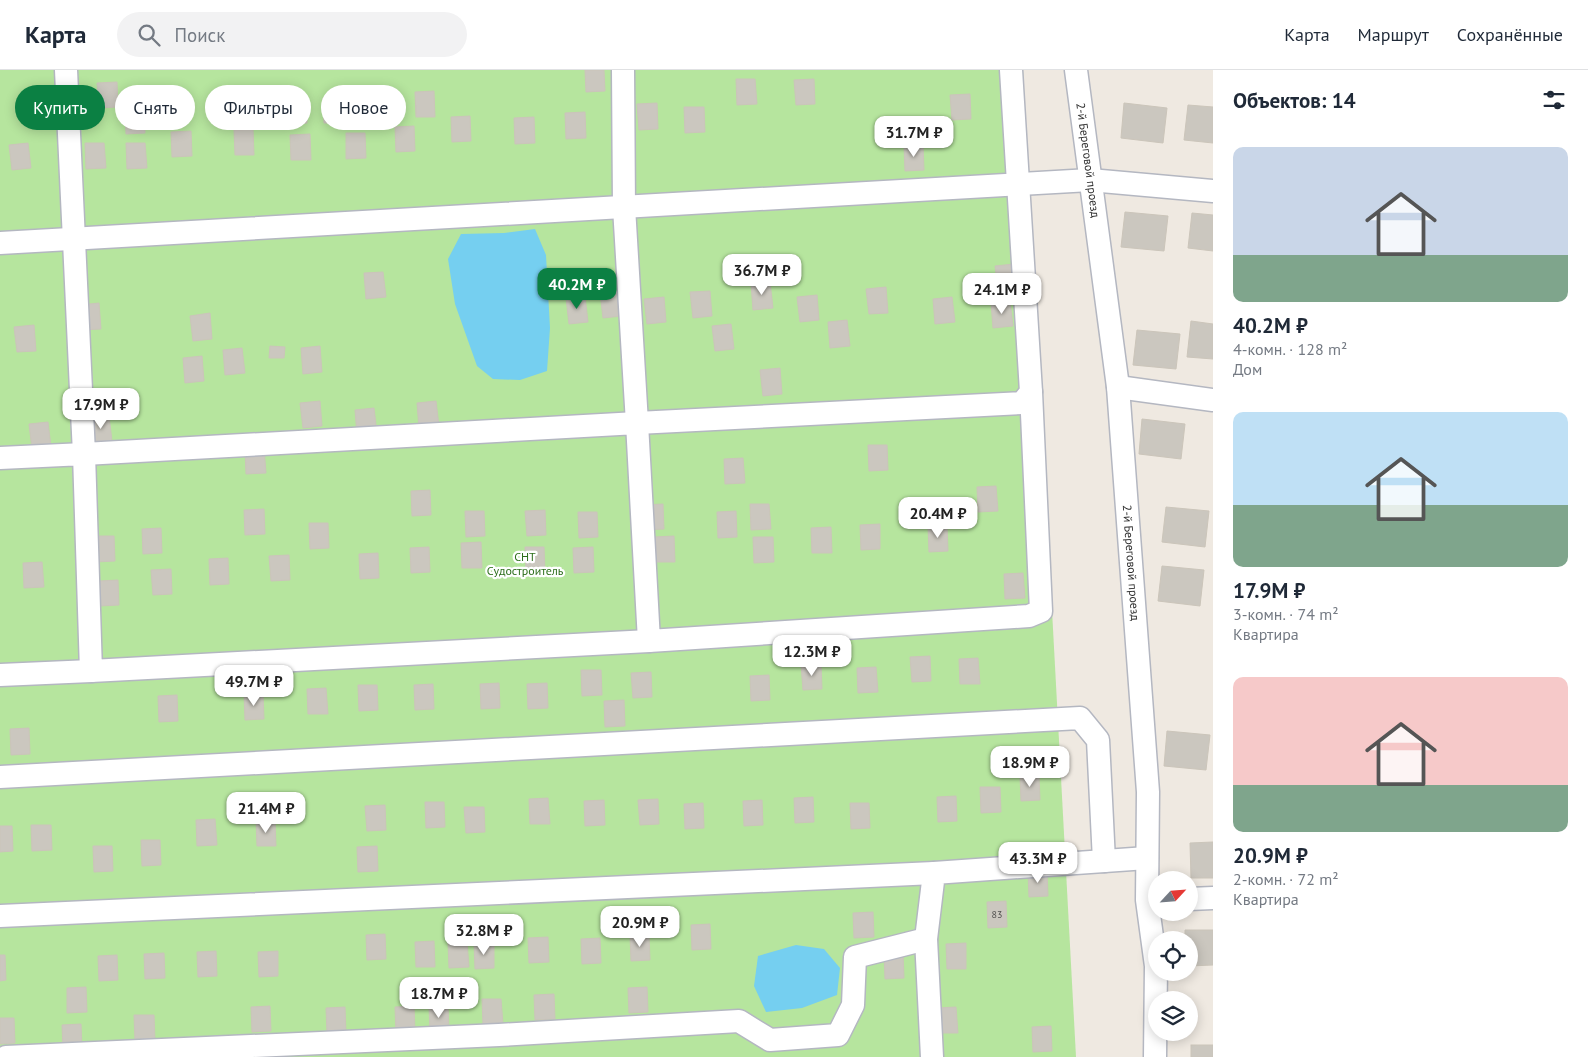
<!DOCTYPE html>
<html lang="ru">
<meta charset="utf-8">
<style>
body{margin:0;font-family:"PT Sans",sans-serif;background:#f2f2f3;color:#1f2937;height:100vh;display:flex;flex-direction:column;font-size:19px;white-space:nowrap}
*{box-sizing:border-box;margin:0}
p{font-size:16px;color:#747a83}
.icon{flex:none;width:28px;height:28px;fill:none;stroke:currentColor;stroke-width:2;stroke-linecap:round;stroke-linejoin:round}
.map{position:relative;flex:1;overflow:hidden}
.details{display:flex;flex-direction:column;background:#fff;width:375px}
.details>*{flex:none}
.top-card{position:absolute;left:15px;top:15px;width:475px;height:45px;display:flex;gap:10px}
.needle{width:32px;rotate:64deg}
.tools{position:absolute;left:1148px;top:801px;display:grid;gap:10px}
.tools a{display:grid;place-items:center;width:50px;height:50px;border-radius:50%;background:#fff;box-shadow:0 2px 12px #0003;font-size:25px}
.price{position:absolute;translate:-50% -42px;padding:0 11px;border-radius:10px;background:#fff;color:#222;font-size:16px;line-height:32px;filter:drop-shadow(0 1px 2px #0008)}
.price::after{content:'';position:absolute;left:50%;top:30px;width:15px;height:11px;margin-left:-8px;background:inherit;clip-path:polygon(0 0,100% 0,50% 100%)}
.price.selected{background:#0b8043;color:#fff}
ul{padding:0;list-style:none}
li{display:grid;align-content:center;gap:10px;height:265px;padding:0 20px}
li span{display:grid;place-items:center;height:155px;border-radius:10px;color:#555}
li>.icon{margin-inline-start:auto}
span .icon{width:90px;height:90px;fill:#fffc;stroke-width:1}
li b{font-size:21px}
h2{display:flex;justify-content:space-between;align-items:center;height:60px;padding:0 20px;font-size:21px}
.tag{padding:0 18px;border-radius:22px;background:#fff;box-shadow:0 2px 12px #0003;font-size:18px;line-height:45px}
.tag.selected{background:#0b8043;color:#fff}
header{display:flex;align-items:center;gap:30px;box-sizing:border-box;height:70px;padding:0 25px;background:#fff;border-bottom:1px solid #e0e1e3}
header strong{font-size:24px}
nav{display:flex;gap:28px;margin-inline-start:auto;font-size:18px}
.search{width:350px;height:45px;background:#f2f2f3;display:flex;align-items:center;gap:12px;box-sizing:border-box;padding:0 18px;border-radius:28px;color:#747a83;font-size:19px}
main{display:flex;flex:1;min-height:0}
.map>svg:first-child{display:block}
</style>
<header>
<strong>Карта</strong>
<div class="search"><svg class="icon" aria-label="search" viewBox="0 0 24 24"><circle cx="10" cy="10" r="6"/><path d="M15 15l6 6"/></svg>Поиск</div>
<nav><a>Карта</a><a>Маршрут</a><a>Сохранённые</a></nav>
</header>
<main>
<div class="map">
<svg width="1213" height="987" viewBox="0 0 1213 987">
<rect width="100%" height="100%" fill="#efe9e1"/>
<!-- green -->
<polygon fill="#b6e59e" points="0,0 1023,0 1076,987 0,987"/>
<!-- water -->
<g fill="#75cff0">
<polygon points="535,159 546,185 550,258 547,301 520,310 493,309 477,296 455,234 448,189 461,164 504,163"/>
<polygon points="796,875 824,879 840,898 837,925 802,938 766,942 754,916 758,886"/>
</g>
<!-- building -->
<g fill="#cbc7bf" stroke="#cbc5ba">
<polygon points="585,0 604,0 605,21 586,22"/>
<polygon points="736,9 755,9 757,34 737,35"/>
<polygon points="814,9 815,34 796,35 794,10"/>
<polygon points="117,12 118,37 99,38 97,13"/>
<polygon points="434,21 435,47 416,47 415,22"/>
<polygon points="970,24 971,49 952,50 950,25"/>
<polygon points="343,27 344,53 324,53 323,28"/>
<polygon points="287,28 306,28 307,53 287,54"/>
<polygon points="258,30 259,55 239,56 238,31"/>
<polygon points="657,33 658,59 639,60 637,34"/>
<polygon points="1124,33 1167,38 1163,73 1121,68"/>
<polygon points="1188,35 1213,37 1213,73 1184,70"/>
<polygon points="684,37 704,37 705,62 685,63"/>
<polygon points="144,38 145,63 126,64 125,39"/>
<polygon points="585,42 586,68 566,69 565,43"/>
<polygon points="470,46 471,71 452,72 451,47"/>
<polygon points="534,47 535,73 515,74 514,48"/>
<polygon points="414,56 415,81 396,82 395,57"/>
<polygon points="253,59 254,85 235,85 234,60"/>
<polygon points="191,61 192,86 172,87 171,62"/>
<polygon points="346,63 365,63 366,88 346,89"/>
<polygon points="310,64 311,90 291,90 290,65"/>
<polygon points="28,73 31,98 12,100 9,75"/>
<polygon points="85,73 104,73 106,98 86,99"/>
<polygon points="126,73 145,73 147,98 127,99"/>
<polygon points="923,75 924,100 905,101 904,76"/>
<polygon points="1125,142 1168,146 1164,181 1121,177"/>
<polygon points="1192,143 1213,145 1213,181 1188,178"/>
<polygon points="1014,194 1017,219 998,221 995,196"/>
<polygon points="383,202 386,227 366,229 364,203"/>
<polygon points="770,212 773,238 753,240 751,214"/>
<polygon points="886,217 888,243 869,244 866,219"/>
<polygon points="619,221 622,246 603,248 600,223"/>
<polygon points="710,221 712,246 693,248 690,222"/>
<polygon points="817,225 819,250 800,252 797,227"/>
<polygon points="585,226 588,252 569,254 566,228"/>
<polygon points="664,227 666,252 647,254 644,229"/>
<polygon points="952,227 955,252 935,254 933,229"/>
<polygon points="1010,231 1013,256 993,258 991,233"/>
<polygon points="99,233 101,259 82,260 80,235"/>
<polygon points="210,243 212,269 193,271 190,246"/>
<polygon points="847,250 850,276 830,278 828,252"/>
<polygon points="1191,251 1213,254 1213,289 1187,287"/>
<polygon points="731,254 734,279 715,281 712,256"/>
<polygon points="34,255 36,281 17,282 14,257"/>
<polygon points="1137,260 1180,264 1176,299 1133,295"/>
<polygon points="270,276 285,277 284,288 269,288"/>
<polygon points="320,276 322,302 303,304 301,278"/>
<polygon points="242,278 245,303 225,305 223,280"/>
<polygon points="202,286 204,311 185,313 183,288"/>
<polygon points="780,298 782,324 763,326 760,300"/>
<polygon points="320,331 322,356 303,358 300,333"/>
<polygon points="436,331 439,356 419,358 417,333"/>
<polygon points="374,338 377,363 357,365 355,340"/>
<polygon points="109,346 112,371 92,373 90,348"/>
<polygon points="1142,349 1185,354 1181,389 1139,384"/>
<polygon points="48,352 51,377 32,379 29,354"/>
<polygon points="868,375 887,375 888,400 869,401"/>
<polygon points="264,378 266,403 246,404 245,379"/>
<polygon points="743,388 745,413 725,414 724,389"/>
<polygon points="996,416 998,441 978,442 977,417"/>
<polygon points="430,420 431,445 412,446 411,421"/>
<polygon points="663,434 664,459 645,460 643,435"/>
<polygon points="750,434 769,434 771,459 751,460"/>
<polygon points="1166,437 1209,441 1205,477 1162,472"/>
<polygon points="264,439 265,464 245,465 244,440"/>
<polygon points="545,440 546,465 527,466 525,441"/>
<polygon points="465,441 484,441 485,466 466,467"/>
<polygon points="736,441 737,467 718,468 717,442"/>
<polygon points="578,442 597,442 598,467 579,468"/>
<polygon points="309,453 328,453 329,478 310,479"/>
<polygon points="880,454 880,479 861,480 860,455"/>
<polygon points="947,456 948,481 929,482 928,457"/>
<polygon points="831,457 832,483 812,483 811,458"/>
<polygon points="161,458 162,483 143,484 142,459"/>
<polygon points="94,466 114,466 115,491 96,492"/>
<polygon points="674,466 675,492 655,492 654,467"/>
<polygon points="753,467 773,467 774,492 754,493"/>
<polygon points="481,472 482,498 462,498 461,473"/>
<polygon points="429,477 430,502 411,503 410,478"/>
<polygon points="525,477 544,477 545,502 526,503"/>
<polygon points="593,477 594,502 574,503 573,478"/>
<polygon points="378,483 379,508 360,509 359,484"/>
<polygon points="289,485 290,510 271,511 269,486"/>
<polygon points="228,488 229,514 210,515 209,489"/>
<polygon points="42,492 44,517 24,518 23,493"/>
<polygon points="1162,496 1204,500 1200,536 1158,531"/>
<polygon points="171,499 172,524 153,525 151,500"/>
<polygon points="1023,503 1025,528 1005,529 1004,504"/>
<polygon points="118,510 119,535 100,536 99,511"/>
<polygon points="930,586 931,611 912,612 910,587"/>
<polygon points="978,588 980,614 960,614 959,589"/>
<polygon points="821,594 822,619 803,620 801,595"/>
<polygon points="876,597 878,622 858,623 857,598"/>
<polygon points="581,600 601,600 602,625 582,626"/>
<polygon points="651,602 652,627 633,628 631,603"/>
<polygon points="769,605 770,630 751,631 750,606"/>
<polygon points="499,613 500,638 481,639 480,614"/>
<polygon points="547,613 548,638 528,639 527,614"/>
<polygon points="433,614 434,639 415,640 414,615"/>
<polygon points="358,615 377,615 378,640 359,641"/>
<polygon points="326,618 328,644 308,644 307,619"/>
<polygon points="244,624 263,624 264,649 245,650"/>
<polygon points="177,625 178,651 159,652 158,626"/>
<polygon points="624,630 625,656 605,657 604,631"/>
<polygon points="29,658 30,684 11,685 10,659"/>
<polygon points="1167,661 1210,665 1206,700 1164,696"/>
<polygon points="1039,705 1040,730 1021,731 1020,706"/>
<polygon points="980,717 1000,717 1001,742 981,743"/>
<polygon points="956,726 957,751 938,752 937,727"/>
<polygon points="813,727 814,752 795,753 794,728"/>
<polygon points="548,728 550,754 530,754 529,729"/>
<polygon points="658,729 659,754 640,755 638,730"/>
<polygon points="604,730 605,755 585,756 584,731"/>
<polygon points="762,730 763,755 744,756 743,731"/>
<polygon points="425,732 444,732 445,757 426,758"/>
<polygon points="703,733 704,758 685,759 684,734"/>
<polygon points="850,733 869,733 870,758 851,759"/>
<polygon points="385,735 386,760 367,761 365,736"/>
<polygon points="464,737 484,737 485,762 466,763"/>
<polygon points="215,749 217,775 197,776 196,750"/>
<polygon points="256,751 275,751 276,776 257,776"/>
<polygon points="31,755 51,755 52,780 32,781"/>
<polygon points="0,756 12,756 13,781 0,782"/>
<polygon points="141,770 160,770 161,795 142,796"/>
<polygon points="1213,772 1213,808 1191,808 1190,773"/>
<polygon points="93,776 112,776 113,801 94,802"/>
<polygon points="377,776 378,801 358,802 357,777"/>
<polygon points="1047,801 1048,826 1029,827 1028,802"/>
<polygon points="1006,831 1007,857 988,858 987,832"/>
<polygon points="873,842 874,867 854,868 853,843"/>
<polygon points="710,854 711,879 692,880 691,855"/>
<polygon points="1185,860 1213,860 1213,895 1189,896 1189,870 1185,870"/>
<polygon points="385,864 386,889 367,890 366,865"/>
<polygon points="649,864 650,890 631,891 630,865"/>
<polygon points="548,867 549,892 529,893 528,868"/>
<polygon points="600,868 601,893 582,894 581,869"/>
<polygon points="434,871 435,897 416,897 415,872"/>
<polygon points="467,872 469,897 449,898 448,873"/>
<polygon points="494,873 494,898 475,899 474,874"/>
<polygon points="966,873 966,899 947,899 946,874"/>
<polygon points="216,881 217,906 198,907 197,882"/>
<polygon points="278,881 278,906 259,907 258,882"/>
<polygon points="164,883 165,908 145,909 144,884"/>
<polygon points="903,883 904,908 885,909 884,884"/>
<polygon points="0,885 5,885 6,910 0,911"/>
<polygon points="117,885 118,910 99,911 98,886"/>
<polygon points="86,917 87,942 67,943 67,918"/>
<polygon points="647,917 648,942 629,943 628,918"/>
<polygon points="554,924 555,949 535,950 534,925"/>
<polygon points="482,929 501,929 503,954 483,955"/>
<polygon points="270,936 271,961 252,962 251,937"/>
<polygon points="414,936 415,962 396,963 395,937"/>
<polygon points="448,936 449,961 430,962 429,937"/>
<polygon points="345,937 346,963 327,963 326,938"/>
<polygon points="956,937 958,963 938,963 937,938"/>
<polygon points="134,945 154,945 155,970 135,971"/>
<polygon points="0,948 14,948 15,973 0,974"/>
<polygon points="81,954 82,979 63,980 62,955"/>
<polygon points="1051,956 1052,981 1033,982 1032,957"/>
<rect x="1191" y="975" width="22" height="12"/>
</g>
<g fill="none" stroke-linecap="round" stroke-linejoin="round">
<defs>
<g id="minor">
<polyline points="66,0 84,384 637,353 649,571 1029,546 1041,541 1031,322"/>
<polyline points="623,0 624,137 637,353 1022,333 1031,322 1011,0"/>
<path id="s1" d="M1076 0 1118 317 1148 722 1147 830 1156 896 1155 987"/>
<polyline points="0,173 1090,110 1213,121"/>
<polyline points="1118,317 1213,330"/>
<polyline points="0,388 84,384 91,601 649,571"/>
<polyline points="0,605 91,601"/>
<polyline points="0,707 1080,648 1098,670 1104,791"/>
<polyline points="1189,829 1213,828"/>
<polyline points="0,846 934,803"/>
<polyline points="6,987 499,965 739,951 770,970 838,965 853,935 855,887 926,869"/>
<polyline points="932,987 926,869 934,803 1147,788"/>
</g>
</defs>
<!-- minor casing -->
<use href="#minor" stroke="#b4b7c1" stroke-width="25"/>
<!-- minor -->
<use href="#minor" stroke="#fff" stroke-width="22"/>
</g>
<g text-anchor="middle" stroke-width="4.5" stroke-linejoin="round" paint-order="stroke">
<!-- number labels -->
<g font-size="10" fill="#555452">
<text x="997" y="848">83</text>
</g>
<!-- street labels -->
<g font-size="12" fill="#2e2e2e" stroke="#fff">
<text dy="4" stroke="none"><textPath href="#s1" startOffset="91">2-й Береговой проезд</textPath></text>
<text dy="4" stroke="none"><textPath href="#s1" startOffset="496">2-й Береговой проезд</textPath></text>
</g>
<!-- park labels -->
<g font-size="12" fill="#2c6e1b" stroke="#fff">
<text x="525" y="491">СНТ<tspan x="525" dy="14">Судостроитель</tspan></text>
</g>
</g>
</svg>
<div class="tools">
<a><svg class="needle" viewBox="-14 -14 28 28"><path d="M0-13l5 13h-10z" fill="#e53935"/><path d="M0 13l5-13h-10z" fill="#747a83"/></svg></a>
<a><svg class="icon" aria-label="locate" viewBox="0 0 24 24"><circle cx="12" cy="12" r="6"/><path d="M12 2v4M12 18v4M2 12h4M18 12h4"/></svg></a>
<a><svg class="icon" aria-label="layers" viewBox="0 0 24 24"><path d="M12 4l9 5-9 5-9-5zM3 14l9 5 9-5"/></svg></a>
</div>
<b class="price" style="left:914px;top:88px">31.7M ₽</b>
<b class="price" style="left:762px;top:226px">36.7M ₽</b>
<b class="price selected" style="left:577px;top:240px">40.2M ₽</b>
<b class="price" style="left:1002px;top:245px">24.1M ₽</b>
<b class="price" style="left:101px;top:360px">17.9M ₽</b>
<b class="price" style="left:938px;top:469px">20.4M ₽</b>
<b class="price" style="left:812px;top:607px">12.3M ₽</b>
<b class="price" style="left:254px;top:637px">49.7M ₽</b>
<b class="price" style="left:1030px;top:718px">18.9M ₽</b>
<b class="price" style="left:266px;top:764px">21.4M ₽</b>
<b class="price" style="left:1038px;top:814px">43.3M ₽</b>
<b class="price" style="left:640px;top:878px">20.9M ₽</b>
<b class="price" style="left:484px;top:886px">32.8M ₽</b>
<b class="price" style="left:439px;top:949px">18.7M ₽</b>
<div class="top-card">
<a class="tag selected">Купить</a>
<a class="tag">Снять</a>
<a class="tag">Фильтры</a>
<a class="tag">Новое</a>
</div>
</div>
<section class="details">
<h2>Объектов: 14<svg class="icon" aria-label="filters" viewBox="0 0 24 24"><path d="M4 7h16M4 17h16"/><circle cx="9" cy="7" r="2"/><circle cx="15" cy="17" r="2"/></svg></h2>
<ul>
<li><span style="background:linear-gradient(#c9d6e8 70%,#7fa58c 0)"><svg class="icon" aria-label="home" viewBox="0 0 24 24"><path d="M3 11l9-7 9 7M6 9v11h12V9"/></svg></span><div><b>40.2M ₽</b><p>4-комн. · 128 m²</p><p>Дом</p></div></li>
<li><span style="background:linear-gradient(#bfe0f5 60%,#7fa58c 0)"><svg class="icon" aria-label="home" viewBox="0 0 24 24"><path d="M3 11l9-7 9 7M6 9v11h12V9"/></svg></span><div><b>17.9M ₽</b><p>3-комн. · 74 m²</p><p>Квартира</p></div></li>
<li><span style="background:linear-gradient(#f6c9c9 70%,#7fa58c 0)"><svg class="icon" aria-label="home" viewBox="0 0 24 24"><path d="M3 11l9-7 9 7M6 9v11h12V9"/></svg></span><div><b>20.9M ₽</b><p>2-комн. · 72 m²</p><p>Квартира</p></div></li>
</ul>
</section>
</main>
